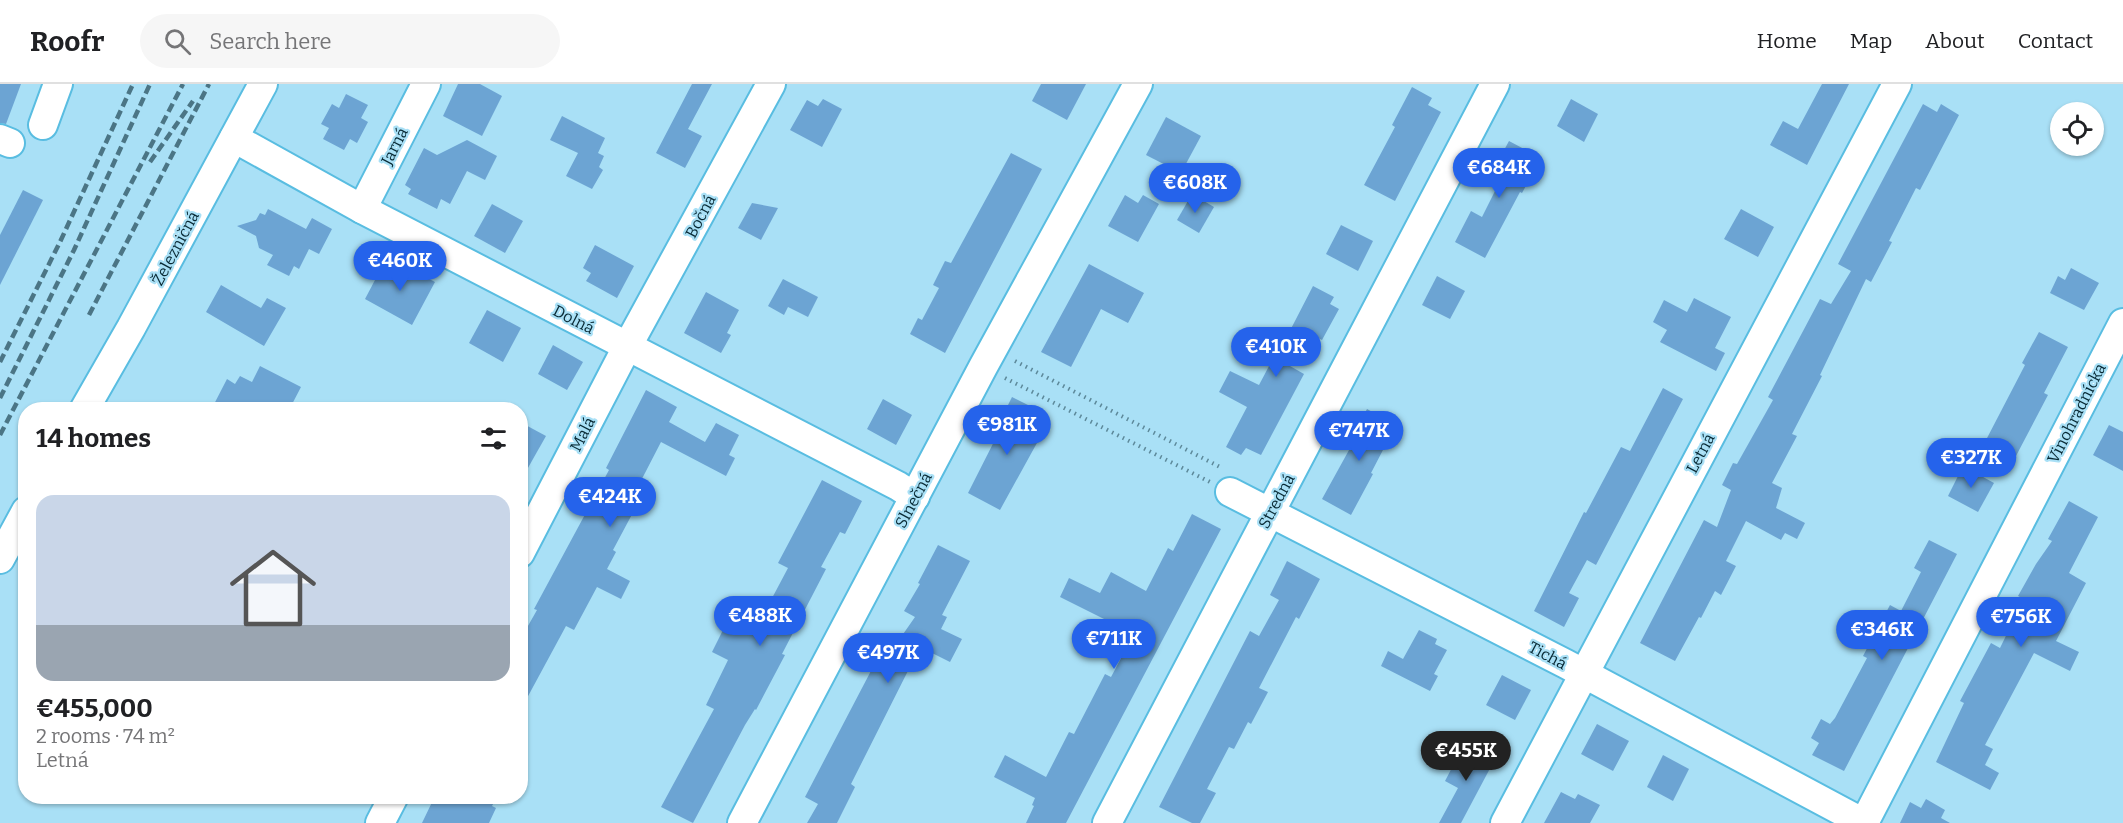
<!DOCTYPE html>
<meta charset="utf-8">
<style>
body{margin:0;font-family:Bitter,serif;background:#f6f6f6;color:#202124;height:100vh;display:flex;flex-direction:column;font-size:22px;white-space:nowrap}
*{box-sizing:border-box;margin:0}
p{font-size:20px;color:#757577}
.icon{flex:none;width:33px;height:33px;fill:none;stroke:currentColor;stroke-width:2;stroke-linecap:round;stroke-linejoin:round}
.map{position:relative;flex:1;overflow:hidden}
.drawer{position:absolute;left:18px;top:318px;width:510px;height:402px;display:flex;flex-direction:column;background:#fff;border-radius:24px;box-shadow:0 2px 4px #0004}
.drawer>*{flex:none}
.buttons{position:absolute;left:2050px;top:18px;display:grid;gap:12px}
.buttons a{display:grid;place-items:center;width:54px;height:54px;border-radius:50%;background:#fff;box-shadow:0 2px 4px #0004;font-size:30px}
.price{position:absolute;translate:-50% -51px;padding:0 14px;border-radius:21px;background:#2563eb;color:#fff;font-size:20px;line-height:39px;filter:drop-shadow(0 2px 3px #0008)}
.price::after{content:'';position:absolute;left:50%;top:36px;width:18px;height:14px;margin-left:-9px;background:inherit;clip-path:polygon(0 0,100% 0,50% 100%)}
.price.selected{background:#222;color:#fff}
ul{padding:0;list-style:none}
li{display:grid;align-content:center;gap:12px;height:318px;padding:0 18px}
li+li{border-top:2px solid #e0e0e0}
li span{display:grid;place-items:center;height:186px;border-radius:18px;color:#555}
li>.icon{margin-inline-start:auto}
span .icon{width:108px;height:108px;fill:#fffc;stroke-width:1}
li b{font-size:26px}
h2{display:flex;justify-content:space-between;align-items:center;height:72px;padding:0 18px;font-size:26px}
header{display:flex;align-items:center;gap:36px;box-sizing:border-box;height:84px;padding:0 30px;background:#fff;border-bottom:2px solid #e0e0e0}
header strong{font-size:28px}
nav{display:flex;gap:33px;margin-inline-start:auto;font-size:21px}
.search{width:420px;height:54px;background:#f6f6f6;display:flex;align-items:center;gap:15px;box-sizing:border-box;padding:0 21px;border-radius:33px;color:#757577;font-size:22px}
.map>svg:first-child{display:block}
</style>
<header>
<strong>Roofr</strong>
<div class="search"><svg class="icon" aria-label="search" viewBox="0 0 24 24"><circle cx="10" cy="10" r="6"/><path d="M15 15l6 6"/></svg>Search here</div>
<nav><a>Home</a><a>Map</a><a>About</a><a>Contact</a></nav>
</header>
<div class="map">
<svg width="2123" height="739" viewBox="0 0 2123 739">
<rect width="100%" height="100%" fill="#a9e0f6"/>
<!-- building -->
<g fill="#6ca4d3">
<polygon points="0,0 21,0 6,40 0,39"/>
<polygon points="458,0 480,0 502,12 482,52 443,32"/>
<polygon points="692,0 712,0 688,45 702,52 685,84 656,69"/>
<polygon points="1041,0 1086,0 1067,36 1032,17"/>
<polygon points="1822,0 1849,0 1807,81 1770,61 1783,37 1798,45"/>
<polygon points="1412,3 1432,14 1428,21 1441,28 1395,117 1364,101 1395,43 1392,41"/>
<polygon points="346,10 368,21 361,34 368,38 357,59 350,55 344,66 323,55 329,44 321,40 332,20 339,24"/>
<polygon points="823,15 842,25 822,63 790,46 807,16 818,22"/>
<polygon points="1571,15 1598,30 1584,58 1557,42"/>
<polygon points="1923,20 1937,28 1941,20 1959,31 1920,106 1916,104 1889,157 1892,158 1871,198 1866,195 1820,291 1822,292 1792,350 1797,352 1772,399 1782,404 1776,424 1805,439 1797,455 1785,449 1781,456 1746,437 1726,477 1736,482 1721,511 1715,507 1701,534 1699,533 1675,577 1640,559 1704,436 1717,443 1731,406 1722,401 1733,379 1737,380 1773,316 1768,313 1820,215 1831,220 1851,187 1838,180"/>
<polygon points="562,32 605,54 598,69 604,72 599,83 603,86 592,105 566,92 578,69 550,56"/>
<polygon points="1166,33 1201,52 1181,89 1146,71"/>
<polygon points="467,56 497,72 485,96 467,87 450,120 441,115 437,125 408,110 411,105 405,101 424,64 437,71"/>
<polygon points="1509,57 1541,74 1522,109 1520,108 1485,174 1455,158 1471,127 1482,133 1500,97 1490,92"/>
<polygon points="1011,69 1042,85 945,269 910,250 918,234 922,236 939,204 933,201 945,177 951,179"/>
<polygon points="23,106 43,116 0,201 0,151"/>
<polygon points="1192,110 1214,123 1199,149 1177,136"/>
<polygon points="1125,111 1138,119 1143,111 1159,120 1138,158 1108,142"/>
<polygon points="752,119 778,124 761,156 738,144"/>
<polygon points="492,120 523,137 505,169 474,152"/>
<polygon points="268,125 306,145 312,134 332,145 319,170 309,165 299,185 294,182 289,192 267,181 273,171 259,164 256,152 237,142 256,136 260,129 265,131"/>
<polygon points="1741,125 1774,143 1758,173 1724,155"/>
<polygon points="1341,141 1373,157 1358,187 1326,170"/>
<polygon points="595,161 634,182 617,214 586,197 591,189 583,184"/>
<polygon points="385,177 398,184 400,180 435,198 412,241 365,215"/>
<polygon points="1089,180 1144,209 1128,239 1101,225 1071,283 1041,268"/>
<polygon points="2071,184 2099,199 2084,226 2050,209 2058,192 2065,196"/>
<polygon points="1437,192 1465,207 1450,235 1422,221"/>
<polygon points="783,195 818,213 808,233 788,223 784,231 768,222"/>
<polygon points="221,201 261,224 267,214 286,224 264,262 206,228"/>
<polygon points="1313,202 1334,213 1330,220 1339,225 1322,256 1309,249 1290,282 1304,290 1261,371 1246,364 1241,371 1226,363 1247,323 1219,308 1230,287 1259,301 1277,267 1279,268"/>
<polygon points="706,208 739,226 727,249 731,251 721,269 684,249"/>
<polygon points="1694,214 1731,233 1715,264 1725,269 1716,287 1660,258 1667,246 1653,238 1664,216 1687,228"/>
<polygon points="487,226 521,244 503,278 469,259"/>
<polygon points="2039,248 2068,263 2044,309 2048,311 2016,372 1986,356 2025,281 2022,279"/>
<polygon points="553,261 583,278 567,306 538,290"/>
<polygon points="260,282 301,303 289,326 211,326 227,295 235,300 240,292 252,298"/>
<polygon points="1663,304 1683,315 1596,481 1587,476 1569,509 1579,514 1564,543 1534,527 1584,428 1586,429 1621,363 1630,367"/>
<polygon points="646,306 677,323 669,338 705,358 716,339 739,351 729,371 735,374 726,392 661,358 630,418 637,421 613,466 616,468 607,485 630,497 621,515 597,503 574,546 566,542 520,627 520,556 537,526 534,525 609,386 606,384"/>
<polygon points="1012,313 1034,324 1026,340 1043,348 1000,426 968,409 1007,332 1003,331"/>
<polygon points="883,315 912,331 896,361 867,345"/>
<polygon points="1367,325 1396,341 1371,389 1373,390 1351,431 1322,415 1354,357 1351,356"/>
<polygon points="520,338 546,352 520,398"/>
<polygon points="2109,341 2123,348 2123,387 2093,371"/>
<polygon points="1963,382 1994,399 1978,428 1948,412"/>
<polygon points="822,396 862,417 845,450 840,448 821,483 826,485 782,570 785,571 756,626 755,625 745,641 693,739 661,723 714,625 706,621 728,576 712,568 735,522 761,535 788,484 778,479"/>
<polygon points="2069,417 2098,433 2069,489 2086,499 2056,557 2079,568 2070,587 2034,569 1985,661 1993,665 1985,681 1999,689 1990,706 1936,678 1964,619 1960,617 1991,559 2000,564 2024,515 2018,512 2036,480 2052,457 2048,455"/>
<polygon points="1192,430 1221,445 1066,739 1026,739 1034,722 1032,721 1035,714 994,693 1005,671 1046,693 1069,648 1074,650 1105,590 1111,593 1134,550 1060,513 1069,494 1100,509 1111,488 1146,507 1168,464 1173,467"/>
<polygon points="1929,456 1957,470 1844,687 1812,671 1819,659 1811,654 1821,635 1830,640 1835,634 1867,574 1863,572 1890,521 1901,527 1921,488 1914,484"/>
<polygon points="938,461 970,477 942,531 947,533 941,545 962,555 950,578 920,563 851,700 855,703 837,739 807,739 818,720 805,713 884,562 892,566 915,533 904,527 920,500 918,499"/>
<polygon points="1287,477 1320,495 1299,535 1296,533 1259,604 1268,608 1251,640 1248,638 1234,665 1229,663 1207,705 1216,709 1200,739 1192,739 1159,723 1250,547 1259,552 1279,516 1270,511"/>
<polygon points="1419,546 1437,555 1435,560 1447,566 1434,590 1438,592 1430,607 1381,582 1388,567 1403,575"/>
<polygon points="1502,591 1531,606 1515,636 1486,621"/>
<polygon points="1597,640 1629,657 1613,687 1581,670"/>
<polygon points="1465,659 1495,675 1461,739 1439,739 1458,704 1445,697"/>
<polygon points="1663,671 1689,685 1673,717 1647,703"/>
<polygon points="1561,708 1575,715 1578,710 1600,721 1590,739 1544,739"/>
<polygon points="435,712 497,712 492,722 496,724 489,739 422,739"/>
<polygon points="1926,715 1945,726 1941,734 1950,739 1900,739 1910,718 1921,724"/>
</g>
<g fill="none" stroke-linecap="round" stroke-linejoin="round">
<defs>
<g id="minor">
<polyline points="43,41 58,0"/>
<polyline points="234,54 362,125 898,402 915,413"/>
<polyline points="0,55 10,59"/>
<polyline points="362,125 426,0"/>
<polyline points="84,326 131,244 263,0"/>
<polyline points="1230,408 1566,580 1864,739"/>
<polyline points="520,469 627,263 771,0"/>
<polyline points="0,475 26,427"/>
<polyline points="380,739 394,712"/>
<polyline points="742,739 983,283 1138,0"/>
<polyline points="1107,739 1495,0"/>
<polyline points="1505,739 1897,0"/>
<polyline points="1864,739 2123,239"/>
</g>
</defs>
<!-- minor casing -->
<use href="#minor" stroke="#59bde1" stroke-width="32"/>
<!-- path -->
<g stroke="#5d899a" stroke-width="4" stroke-dasharray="1.5 4.5" stroke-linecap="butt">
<polyline points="1015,277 1222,384"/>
<polyline points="1005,294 1210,398"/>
</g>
<!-- minor -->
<use href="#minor" stroke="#fff" stroke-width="28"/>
<!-- rail -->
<g stroke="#4b7585" stroke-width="4.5" stroke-dasharray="9 4.5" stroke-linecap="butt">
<polyline points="150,78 193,17"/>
<polyline points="89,231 209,0"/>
<polyline points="0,278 60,158 133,0"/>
<polyline points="0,314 74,166 150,0"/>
<polyline points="0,351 183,0"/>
</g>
</g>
<g text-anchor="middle" stroke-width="4.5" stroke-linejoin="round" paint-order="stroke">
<!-- street labels -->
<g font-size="16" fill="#082934" stroke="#a9e0f6">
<text transform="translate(394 62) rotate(-63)" y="6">Jarná</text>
<text transform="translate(700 132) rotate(-62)" y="6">Bočná</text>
<text transform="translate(175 164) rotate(-62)" y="6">Železničná</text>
<text transform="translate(574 235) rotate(27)" y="6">Dolná</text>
<text transform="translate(2076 329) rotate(-63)" y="6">Vinohradnícka</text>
<text transform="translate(582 350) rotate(-63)" y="6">Malá</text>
<text transform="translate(1700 369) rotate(-62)" y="6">Letná</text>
<text transform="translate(913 416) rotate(-62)" y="6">Slnečná</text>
<text transform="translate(1276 417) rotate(-62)" y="6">Stredná</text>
<text transform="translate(1548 571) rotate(28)" y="6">Tichá</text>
</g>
</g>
</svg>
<div class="buttons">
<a><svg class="icon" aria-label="locate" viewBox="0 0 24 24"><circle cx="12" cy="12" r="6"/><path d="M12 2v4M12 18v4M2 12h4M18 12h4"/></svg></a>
</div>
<b class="price" style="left:1499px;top:115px">€684K</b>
<b class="price" style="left:1195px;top:130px">€608K</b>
<b class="price" style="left:400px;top:208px">€460K</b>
<b class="price" style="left:1276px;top:294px">€410K</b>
<b class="price" style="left:1007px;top:372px">€981K</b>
<b class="price" style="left:1359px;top:378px">€747K</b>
<b class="price" style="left:1971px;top:405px">€327K</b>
<b class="price" style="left:610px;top:444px">€424K</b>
<b class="price" style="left:760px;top:563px">€488K</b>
<b class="price" style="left:2021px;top:564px">€756K</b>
<b class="price" style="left:1882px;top:577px">€346K</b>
<b class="price" style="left:1114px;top:586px">€711K</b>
<b class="price" style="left:888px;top:600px">€497K</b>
<b class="price selected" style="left:1466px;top:698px">€455K</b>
<section class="drawer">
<h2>14 homes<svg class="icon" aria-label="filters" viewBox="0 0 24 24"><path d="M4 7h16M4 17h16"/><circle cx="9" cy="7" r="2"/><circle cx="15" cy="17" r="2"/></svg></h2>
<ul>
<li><span style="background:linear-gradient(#c9d6e8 70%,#9aa5b1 0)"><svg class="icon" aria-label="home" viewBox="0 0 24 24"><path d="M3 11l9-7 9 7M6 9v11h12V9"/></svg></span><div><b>€455,000</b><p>2 rooms · 74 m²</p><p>Letná</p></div></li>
</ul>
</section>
</div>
